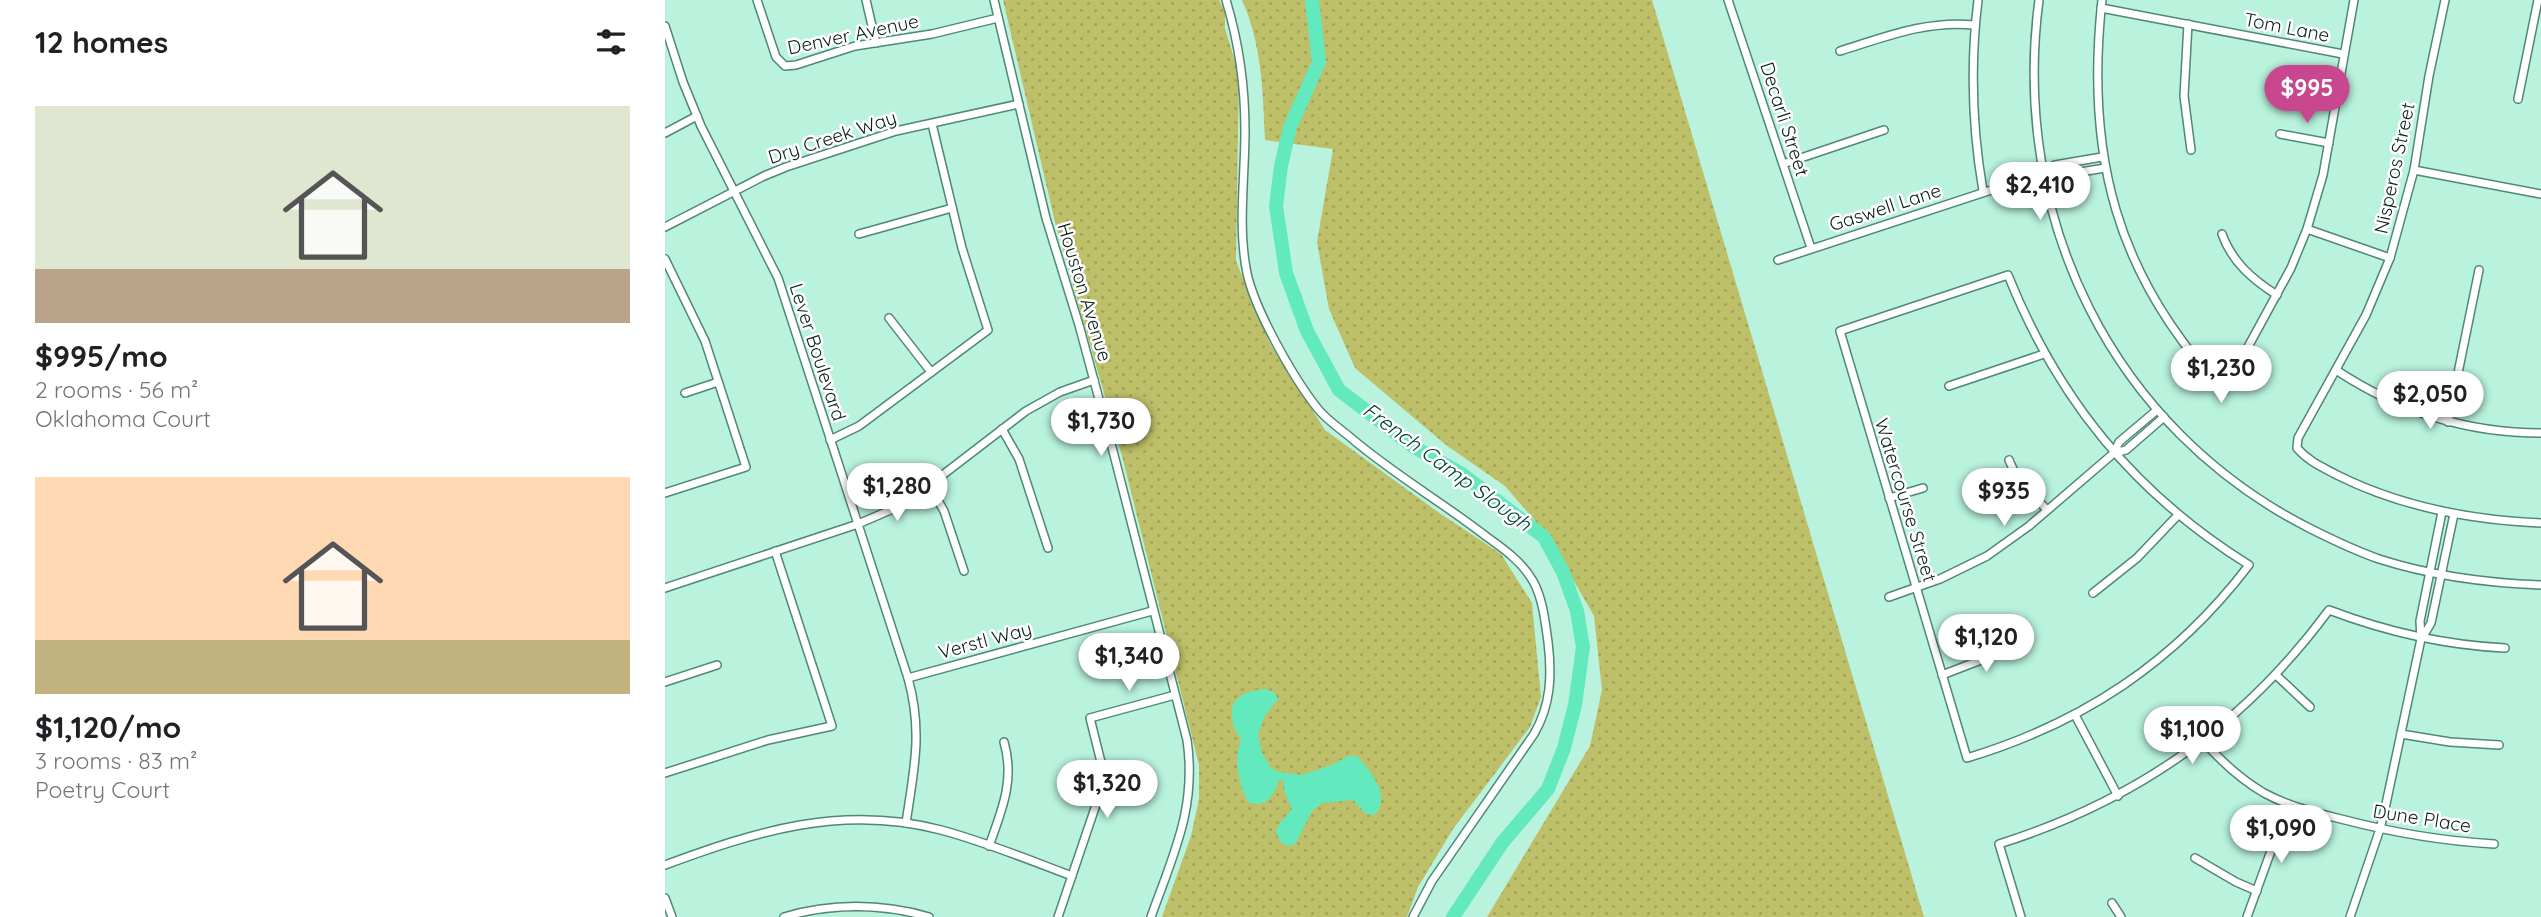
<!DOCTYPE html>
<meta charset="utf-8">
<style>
body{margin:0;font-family:Quicksand,sans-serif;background:#f6f6f6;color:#202124;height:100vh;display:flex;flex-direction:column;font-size:26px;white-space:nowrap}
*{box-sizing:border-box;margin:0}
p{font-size:23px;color:#757577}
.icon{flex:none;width:38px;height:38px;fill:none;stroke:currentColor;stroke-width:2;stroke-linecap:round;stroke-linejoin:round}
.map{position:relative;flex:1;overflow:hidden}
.sheet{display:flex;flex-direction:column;background:#fff;width:665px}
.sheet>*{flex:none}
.price{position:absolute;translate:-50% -60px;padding:0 16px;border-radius:24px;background:#fff;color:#222;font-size:23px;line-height:46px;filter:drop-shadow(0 2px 4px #0008)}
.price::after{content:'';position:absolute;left:50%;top:42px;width:21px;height:16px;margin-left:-10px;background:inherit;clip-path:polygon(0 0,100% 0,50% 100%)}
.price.on{background:#c8478f;color:#fff}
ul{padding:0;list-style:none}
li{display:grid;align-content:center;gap:14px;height:371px;padding:0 35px}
li span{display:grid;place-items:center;height:217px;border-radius:0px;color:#555}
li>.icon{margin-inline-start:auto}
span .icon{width:126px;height:126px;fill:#fffc;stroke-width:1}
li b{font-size:30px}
h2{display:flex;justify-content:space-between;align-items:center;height:84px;padding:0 35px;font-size:30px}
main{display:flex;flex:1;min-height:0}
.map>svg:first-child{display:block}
</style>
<main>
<section class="sheet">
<h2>12 homes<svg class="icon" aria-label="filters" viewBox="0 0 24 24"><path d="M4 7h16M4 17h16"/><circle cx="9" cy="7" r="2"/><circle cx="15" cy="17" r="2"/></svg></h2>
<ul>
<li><span style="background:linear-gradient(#dfe7d0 75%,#b9a48a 0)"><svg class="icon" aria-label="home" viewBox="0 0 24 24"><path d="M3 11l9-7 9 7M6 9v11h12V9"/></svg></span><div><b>$995/mo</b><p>2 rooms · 56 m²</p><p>Oklahoma Court</p></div></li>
<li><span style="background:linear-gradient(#ffd9b3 75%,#c2b280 0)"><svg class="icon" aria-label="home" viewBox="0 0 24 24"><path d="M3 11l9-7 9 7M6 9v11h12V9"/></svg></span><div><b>$1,120/mo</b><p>3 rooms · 83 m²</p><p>Poetry Court</p></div></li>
</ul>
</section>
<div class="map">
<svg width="1876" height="917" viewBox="0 0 1876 917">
<defs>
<pattern id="grass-dots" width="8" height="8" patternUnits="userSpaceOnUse" patternTransform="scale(1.75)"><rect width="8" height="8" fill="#bebf69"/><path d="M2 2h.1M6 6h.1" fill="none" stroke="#a2a45a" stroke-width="1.8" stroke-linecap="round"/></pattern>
</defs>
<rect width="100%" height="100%" fill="#b9f3dd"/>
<!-- grass -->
<g fill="url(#grass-dots)">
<polygon points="338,0 554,0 560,12 560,28 574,75 571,261 604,342 660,430 773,512 836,554 867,603 876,697 865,727 788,829 753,887 742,917 497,917 526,836 534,799 534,765 457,456 390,222"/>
<path d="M577 0H987L1259 917H822L925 746 937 690 929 616 883 536 840 486 781 445 690 368 664 309 652 242 668 149 600 140C598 92 597 45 577 0Z"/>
</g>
<!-- water -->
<path fill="#63e9be" d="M600 689 609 692 613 699 599 717 593 735 597 753 606 768 614 772 637 775 667 765 683 756H692C705 771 727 795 710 815L701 814 688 800 657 803 647 811 630 844 621 846 614 840 611 831 615 823 627 809 620 793 618 780H614C609 796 601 809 583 802 574 786 568 758 576 741 575 734 570 732 569 726 561 699 576 692 600 689Z"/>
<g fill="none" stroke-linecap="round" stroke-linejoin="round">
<!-- river -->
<polyline stroke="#63e9be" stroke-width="14" points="647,0 654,62 625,127 616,166 611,206 621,273 642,331 674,390 749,447 797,474 879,537 898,572 912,611 918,647 910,705 899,748 883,789 837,843 788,917"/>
<defs>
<g id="minor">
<polyline points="92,0 111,57 120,66 131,65 190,46 267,34 333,18"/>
<polyline points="201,0 211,43"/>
<path d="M329 0 381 218 414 325 448 451 522 740C532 808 508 855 486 917"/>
<path d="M561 0C574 43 580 86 580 131 580 177 573 223 581 268 587 306 629 379 653 409 662 420 674 428 685 437 728 474 777 502 822 537 839 549 857 562 868 581 878 599 880 621 883 642 887 675 886 705 869 734L767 881 748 917"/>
<polyline points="1063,0 1146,248"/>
<path d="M1313 0C1305 65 1307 127 1318 191"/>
<path d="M1374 0C1345 218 1447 429 1646 529 1668 540 1691 551 1714 559 1767 576 1821 583 1876 585"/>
<path d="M1437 0C1420 155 1451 276 1559 391L1626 268 1642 229 1658 175 1689 0"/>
<path d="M1780 0 1764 76 1749 170 1725 258 1701 315 1633 438 1632 448C1643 461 1657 467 1672 475 1736 507 1805 520 1876 523"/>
<polyline points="1436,8 1678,54"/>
<polyline points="1523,24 1519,96 1526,150"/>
<path d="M0 26 18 82 36 126 113 278 243 678C258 732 249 769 241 823"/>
<path d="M1175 51C1220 37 1262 20 1309 25"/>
<polyline points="1853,99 1873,0"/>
<polyline points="0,133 32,116"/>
<polyline points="1615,134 1664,143"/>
<polyline points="1118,164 1219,130"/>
<polyline points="1749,170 1876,194"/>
<polyline points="1378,173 1391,176 1440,168"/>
<polyline points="0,227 99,176 121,167 231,131 354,104"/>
<polyline points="1642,229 1725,258"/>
<polyline points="194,234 287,208"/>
<path d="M1557 234C1567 262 1588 280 1612 295"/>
<polyline points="0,259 40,341 81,467 0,493"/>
<polyline points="1113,260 1378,173 1390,165 1437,157"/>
<path d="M1343 275C1393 400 1470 494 1584 565 1510 662 1418 723 1302 758L1175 331Z"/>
<polyline points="224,318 266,372"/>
<path d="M1671 370C1733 411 1801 433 1876 433"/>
<polyline points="1284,386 1379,354"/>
<polyline points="20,393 53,382"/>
<polyline points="1783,422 1814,270"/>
<polyline points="337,429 354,459 383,548"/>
<polyline points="165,440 194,426 323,330 297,248 267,124"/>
<polyline points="1449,453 1461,450 1499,417"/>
<polyline points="1344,460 1351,476 1382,510"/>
<polyline points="264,485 279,511 299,571"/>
<polyline points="1224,498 1258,488"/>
<polyline points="0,588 193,524 228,509 258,490 361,411 395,392 429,380"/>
<polyline points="1428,593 1472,558 1513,515"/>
<polyline points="1224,597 1275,579 1322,556 1364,526 1449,453 1454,442 1492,410"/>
<polyline points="1757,638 1766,623 1789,514"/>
<polyline points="1277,675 1355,645"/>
<polyline points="1611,675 1645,707"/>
<polyline points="243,678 487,611"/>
<polyline points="0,682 52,665"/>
<polyline points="1410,715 1453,796"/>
<polyline points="1736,734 1785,742 1834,745"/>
<path d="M1538 741C1556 761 1575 779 1599 793 1625 807 1652 813 1680 820 1730 833 1778 841 1829 844"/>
<polyline points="0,773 103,740 167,726 110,551"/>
<path d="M324 846C337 810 350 780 339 742"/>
<polyline points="1530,858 1571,882 1592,891"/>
<path d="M0 865C92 831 177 804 276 830 321 842 364 860 407 876"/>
<polyline points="0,898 7,917"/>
<polyline points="1447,903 1456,917"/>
<path d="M119 917C165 903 217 903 264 917"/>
<polyline points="393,917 436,790 437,766 425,718 510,695"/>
<path d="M1356 917 1334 844C1471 801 1579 725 1664 610 1722 632 1778 645 1840 648"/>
<polyline points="1582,917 1623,804"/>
<polyline points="1685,917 1715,829 1721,804 1756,639 1755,621 1777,512"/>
</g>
</defs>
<!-- minor casing -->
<use href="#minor" stroke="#518774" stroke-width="10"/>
<!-- minor -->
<use href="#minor" stroke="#fff" stroke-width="7"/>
</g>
<g text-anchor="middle" stroke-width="5" stroke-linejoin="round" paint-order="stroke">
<!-- street labels -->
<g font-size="19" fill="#092019" stroke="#fff">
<text transform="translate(1622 27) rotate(11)" y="7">Tom Lane</text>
<text transform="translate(188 34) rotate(-12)" y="7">Denver Avenue</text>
<text transform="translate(1120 119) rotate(72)" y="7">Decarli Street</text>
<text transform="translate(167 137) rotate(-18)" y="7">Dry Creek Way</text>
<text transform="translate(1729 168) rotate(-78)" y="7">Nisperos Street</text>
<text transform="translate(1220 207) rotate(-18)" y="7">Gaswell Lane</text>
<text transform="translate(420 292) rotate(73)" y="7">Houston Avenue</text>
<text transform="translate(153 352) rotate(72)" y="7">Lever Boulevard</text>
<text transform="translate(1241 500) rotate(73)" y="7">Watercourse Street</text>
<text transform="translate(320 640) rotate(-15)" y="7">Verstl Way</text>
<text transform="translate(1757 818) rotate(9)" y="7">Dune Place</text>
</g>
<!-- water labels -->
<g font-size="21" font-style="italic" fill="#013f2f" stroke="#fff">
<text transform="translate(782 467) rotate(36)" y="7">French Camp Slough</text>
</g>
</g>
</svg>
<b class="price on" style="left:1642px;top:125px">$995</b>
<b class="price" style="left:1375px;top:222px">$2,410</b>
<b class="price" style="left:1556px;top:405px">$1,230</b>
<b class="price" style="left:1765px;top:431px">$2,050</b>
<b class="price" style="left:436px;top:458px">$1,730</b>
<b class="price" style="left:232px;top:523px">$1,280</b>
<b class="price" style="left:1339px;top:528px">$935</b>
<b class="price" style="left:1321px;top:674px">$1,120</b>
<b class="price" style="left:464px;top:693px">$1,340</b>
<b class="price" style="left:1527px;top:766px">$1,100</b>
<b class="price" style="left:442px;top:820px">$1,320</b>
<b class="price" style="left:1616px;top:865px">$1,090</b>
</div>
</main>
